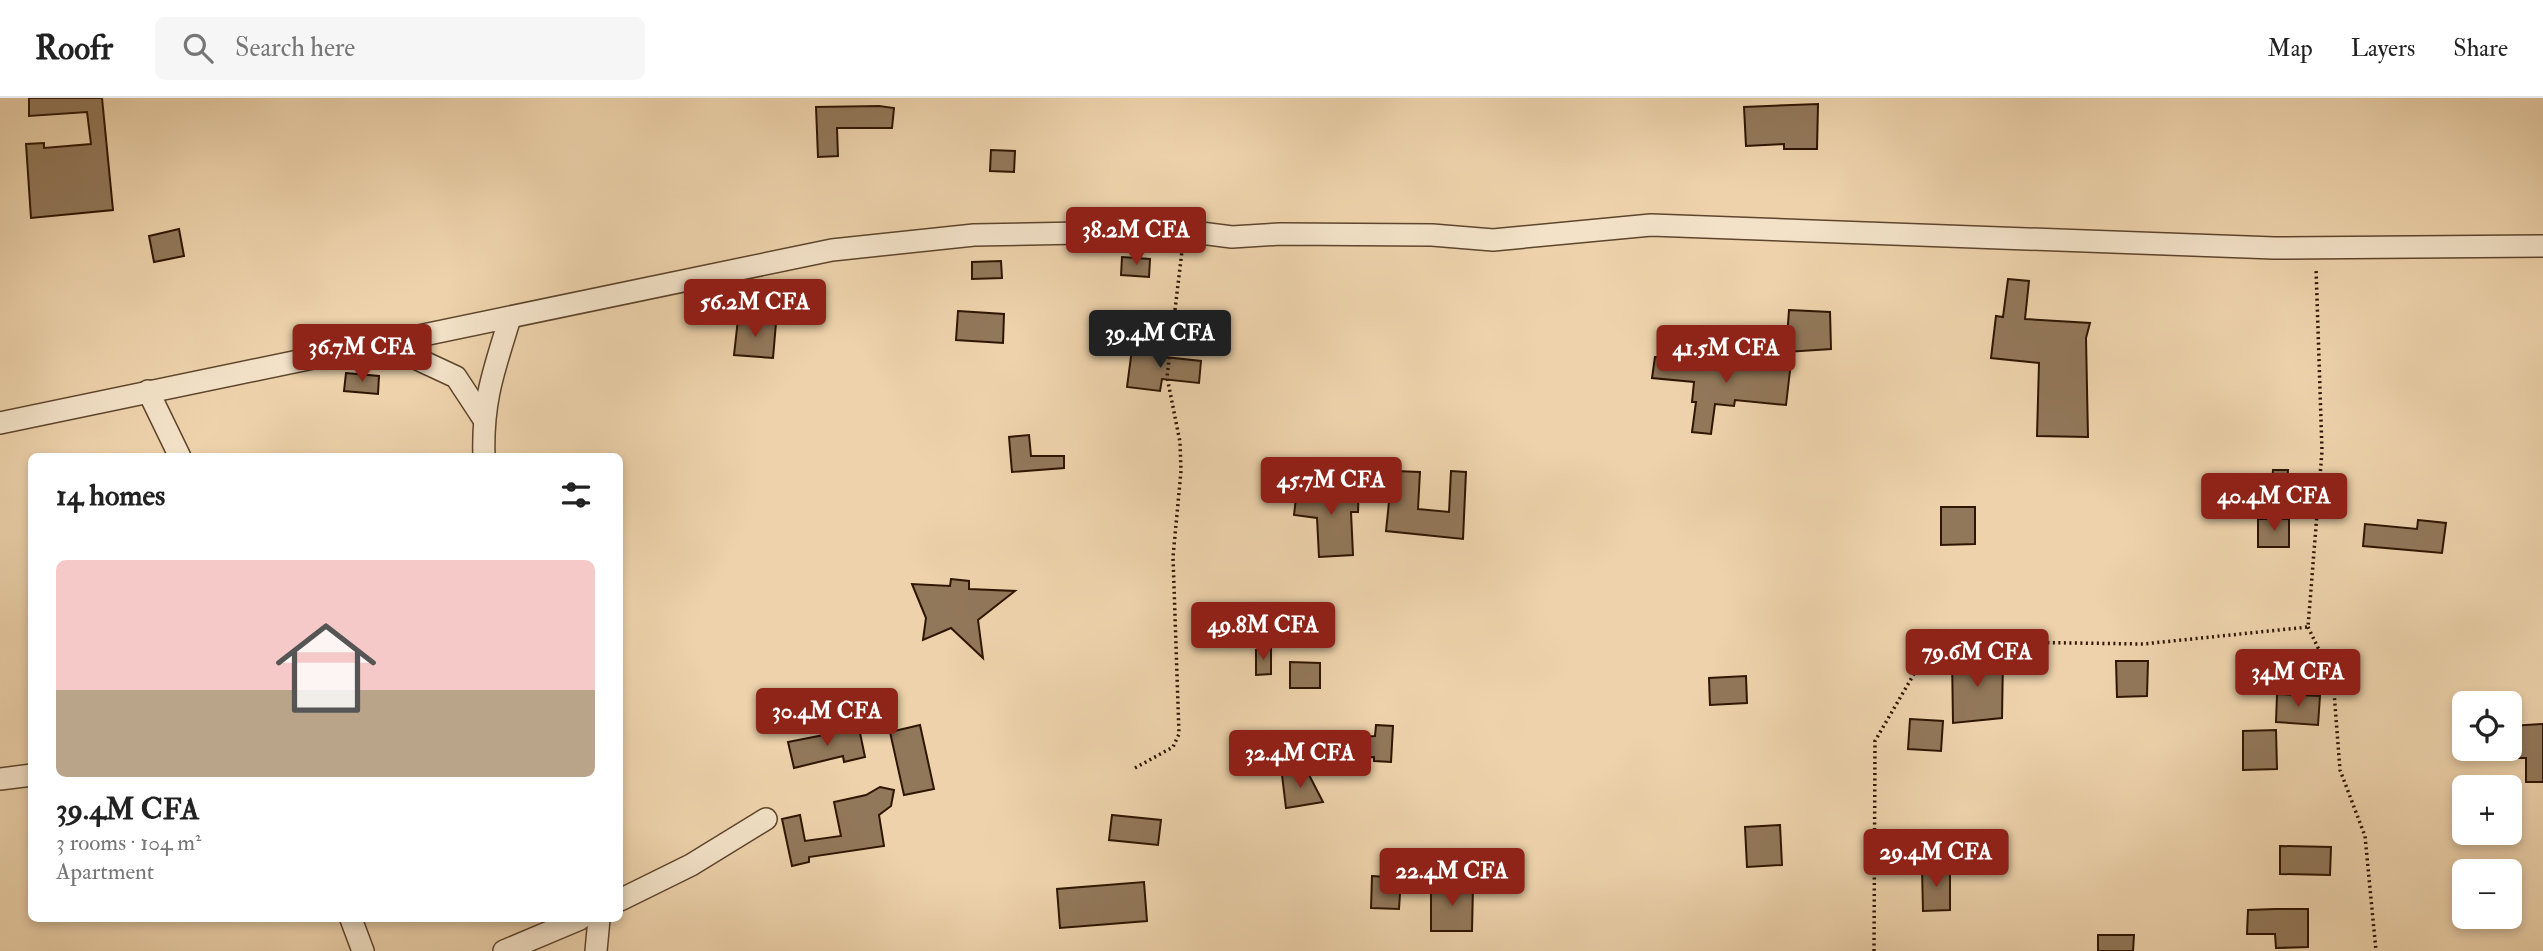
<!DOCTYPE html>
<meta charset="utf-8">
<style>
body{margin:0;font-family:"IM FELL Double Pica",serif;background:#f6f6f6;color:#222;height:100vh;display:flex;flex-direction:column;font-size:26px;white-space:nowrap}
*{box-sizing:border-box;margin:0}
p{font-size:23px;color:#767676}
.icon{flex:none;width:38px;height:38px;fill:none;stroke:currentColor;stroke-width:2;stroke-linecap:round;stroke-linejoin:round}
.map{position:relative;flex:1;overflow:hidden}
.drawer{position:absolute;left:28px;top:355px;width:595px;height:469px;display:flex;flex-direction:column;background:#fff;border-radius:10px;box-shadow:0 4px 10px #0003}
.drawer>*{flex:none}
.fabs{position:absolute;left:2452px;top:593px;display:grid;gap:14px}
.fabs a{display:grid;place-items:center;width:70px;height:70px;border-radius:10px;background:#fff;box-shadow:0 4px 10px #0003;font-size:35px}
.price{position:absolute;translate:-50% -60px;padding:0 16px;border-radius:7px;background:#8f2418;color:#fff;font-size:23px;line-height:46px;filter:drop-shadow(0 2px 4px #0008)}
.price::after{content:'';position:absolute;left:50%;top:42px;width:21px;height:16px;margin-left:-10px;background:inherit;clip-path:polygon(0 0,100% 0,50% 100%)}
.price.on{background:#222;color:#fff}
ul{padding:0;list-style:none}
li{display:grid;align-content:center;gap:14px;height:371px;padding:0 28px}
li span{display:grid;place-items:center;height:217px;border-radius:10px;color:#555}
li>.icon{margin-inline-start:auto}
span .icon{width:126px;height:126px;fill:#fffc;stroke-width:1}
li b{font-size:30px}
h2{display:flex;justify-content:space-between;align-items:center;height:84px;padding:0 28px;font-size:30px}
header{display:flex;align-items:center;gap:42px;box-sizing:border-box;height:98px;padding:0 35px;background:#fff;border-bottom:2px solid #e0e0e0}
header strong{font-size:33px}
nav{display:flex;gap:38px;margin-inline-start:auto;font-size:24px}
.search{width:490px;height:63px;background:#f6f6f6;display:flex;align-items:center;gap:18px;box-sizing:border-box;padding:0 24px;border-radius:10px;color:#767676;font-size:26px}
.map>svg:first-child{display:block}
</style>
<header>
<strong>Roofr</strong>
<div class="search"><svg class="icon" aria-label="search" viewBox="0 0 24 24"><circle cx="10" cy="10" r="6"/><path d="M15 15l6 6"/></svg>Search here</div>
<nav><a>Map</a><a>Layers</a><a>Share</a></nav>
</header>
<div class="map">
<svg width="2543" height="853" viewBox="0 0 2543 853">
<rect width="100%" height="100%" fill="#edd2ab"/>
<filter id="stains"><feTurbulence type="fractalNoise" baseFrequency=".00286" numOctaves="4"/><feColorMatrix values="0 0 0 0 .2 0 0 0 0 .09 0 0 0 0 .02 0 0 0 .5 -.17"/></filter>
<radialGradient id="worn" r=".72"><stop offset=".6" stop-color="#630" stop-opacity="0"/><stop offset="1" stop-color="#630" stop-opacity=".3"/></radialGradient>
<!-- building -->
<g fill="#92785a" stroke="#2f1602" stroke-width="2">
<polygon points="29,0 102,0 113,112 31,120 26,46 44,45 44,50 91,46 87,14 29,18"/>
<polygon points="1818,6 1817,51 1784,51 1784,46 1746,48 1744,9"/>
<polygon points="879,8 894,10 892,30 837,30 838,58 818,59 816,9"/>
<polygon points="991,52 1015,53 1014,74 990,73"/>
<polygon points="179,131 184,158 154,164 149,138"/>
<polygon points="1122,159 1150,161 1149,179 1121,177"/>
<polygon points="1001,163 1002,180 972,181 972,164"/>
<polygon points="2008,181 2029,183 2025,221 2090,225 2086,240 2088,339 2037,338 2039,265 1991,260 1996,218 2003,219"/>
<polygon points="1789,212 1830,214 1831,251 1786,254"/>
<polygon points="958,213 1004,216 1003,245 956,242"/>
<polygon points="738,221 776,225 773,260 734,257"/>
<polygon points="1132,251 1165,255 1165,259 1201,263 1199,285 1162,281 1160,293 1127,289"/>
<polygon points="1655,259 1761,270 1763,261 1791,264 1786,307 1735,302 1734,308 1715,306 1711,336 1692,334 1696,304 1692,304 1694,284 1652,280"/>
<polygon points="346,275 379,278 378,296 344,293"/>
<polygon points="1029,337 1031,358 1064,358 1064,370 1012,374 1009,339"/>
<polygon points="2273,372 2288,372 2287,388 2272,387"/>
<polygon points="1395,373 1420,374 1418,411 1449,414 1451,373 1466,374 1463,441 1386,433 1389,404 1393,404"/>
<polygon points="1333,385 1359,386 1358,414 1351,414 1353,457 1319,459 1317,420 1294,417 1297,391 1332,395"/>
<polygon points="1941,409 1975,409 1975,446 1941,447"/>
<rect x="2258" y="421" width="31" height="28"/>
<polygon points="2418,422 2446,425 2442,455 2363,448 2365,426 2417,431"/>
<polygon points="951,481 969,483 969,491 1015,493 978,522 983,560 951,530 923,542 926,520 912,486 950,488"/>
<polygon points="1271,551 1271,576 1256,577 1256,552"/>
<polygon points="1952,558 2003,560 2002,620 1953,625"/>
<polygon points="2116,563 2148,563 2147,598 2117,599"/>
<polygon points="1290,564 1320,565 1320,590 1290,590"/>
<polygon points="1746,578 1747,605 1710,607 1709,580"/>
<polygon points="2277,596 2320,598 2318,627 2276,624"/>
<polygon points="1910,621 1943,623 1941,653 1908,651"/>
<polygon points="2543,626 2543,684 2526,684 2526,660 2510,660 2510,628"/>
<polygon points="920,627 934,691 904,697 890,634"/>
<polygon points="1376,627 1393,628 1391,664 1374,663 1374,659 1321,662 1320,641 1375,638"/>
<polygon points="859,630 865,659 844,664 843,658 794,670 788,644"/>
<polygon points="2276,632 2277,671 2243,672 2243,633"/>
<polygon points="1307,673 1323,704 1286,710 1282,677"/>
<polygon points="880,689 894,692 891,708 879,717 884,748 809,759 809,764 792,768 782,721 800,717 805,743 841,738 834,704 866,697"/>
<polygon points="1112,717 1161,722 1158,747 1109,742"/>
<polygon points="1780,727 1782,767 1747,769 1745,729"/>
<polygon points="2280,748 2331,749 2330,777 2280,776"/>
<polygon points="1922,770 1950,770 1950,812 1923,813"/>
<polygon points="1372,778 1401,780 1399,811 1371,810"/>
<polygon points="1144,784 1147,823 1060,830 1057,791"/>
<polygon points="1431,787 1473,787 1472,833 1431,833"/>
<polygon points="2275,811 2308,811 2308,849 2276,850 2275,836 2247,836 2248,812"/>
<polygon points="2098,837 2134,837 2133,853 2098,853"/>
</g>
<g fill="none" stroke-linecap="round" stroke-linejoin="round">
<defs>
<g id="minor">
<polyline points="385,246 456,279 483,320"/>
<polyline points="148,293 180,359"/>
<polyline points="0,325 832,152 974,137 1185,133 1232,139 1280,136 1432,137 1493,142 1651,127 2274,150 2543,148"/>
<path d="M484 359C482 303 494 272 510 220"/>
<polyline points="0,681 32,677"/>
<polyline points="620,802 691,767 766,721"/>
<polyline points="351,821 363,853"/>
<polyline points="504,853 580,821"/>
<polyline points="596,853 599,821"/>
</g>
</defs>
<!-- minor casing -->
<use href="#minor" stroke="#5e452c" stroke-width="24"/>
<!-- path -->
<g stroke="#2f1602" stroke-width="3.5" stroke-dasharray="2 3.5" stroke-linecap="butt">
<polyline points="2308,529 2333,581 2340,672 2365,738 2376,853"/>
<polyline points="1135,670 1173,649 1179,636 1173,459 1181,373 1180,344 1167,279 1182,153"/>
<polyline points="1874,853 1875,643 1933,543 2143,546 2308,529 2322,353 2316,170"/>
</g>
<!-- minor -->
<use href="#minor" stroke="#f3e2c8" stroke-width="21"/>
</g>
<rect width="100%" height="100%" filter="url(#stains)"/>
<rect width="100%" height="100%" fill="url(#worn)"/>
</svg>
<div class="fabs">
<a><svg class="icon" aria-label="locate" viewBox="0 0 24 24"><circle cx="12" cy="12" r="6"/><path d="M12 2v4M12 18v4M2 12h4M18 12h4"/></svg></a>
<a>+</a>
<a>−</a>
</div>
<b class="price" style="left:1136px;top:169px">38.2M CFA</b>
<b class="price" style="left:755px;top:241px">56.2M CFA</b>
<b class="price on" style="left:1160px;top:272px">39.4M CFA</b>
<b class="price" style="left:362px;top:286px">36.7M CFA</b>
<b class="price" style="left:1726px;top:287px">41.5M CFA</b>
<b class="price" style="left:1331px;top:419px">45.7M CFA</b>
<b class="price" style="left:2274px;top:435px">40.4M CFA</b>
<b class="price" style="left:1263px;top:564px">49.8M CFA</b>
<b class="price" style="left:1977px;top:591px">79.6M CFA</b>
<b class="price" style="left:2298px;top:611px">34M CFA</b>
<b class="price" style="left:827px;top:650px">30.4M CFA</b>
<b class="price" style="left:1300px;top:692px">32.4M CFA</b>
<b class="price" style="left:1936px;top:791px">29.4M CFA</b>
<b class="price" style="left:1452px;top:810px">22.4M CFA</b>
<section class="drawer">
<h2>14 homes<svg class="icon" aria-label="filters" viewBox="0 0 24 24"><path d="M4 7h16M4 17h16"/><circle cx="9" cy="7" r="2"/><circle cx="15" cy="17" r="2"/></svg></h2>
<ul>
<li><span style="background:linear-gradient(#f6c9c9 60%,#b9a48a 0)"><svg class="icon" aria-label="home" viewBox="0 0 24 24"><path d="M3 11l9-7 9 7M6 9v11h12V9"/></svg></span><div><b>39.4M CFA</b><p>3 rooms · 104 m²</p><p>Apartment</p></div></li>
</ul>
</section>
</div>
